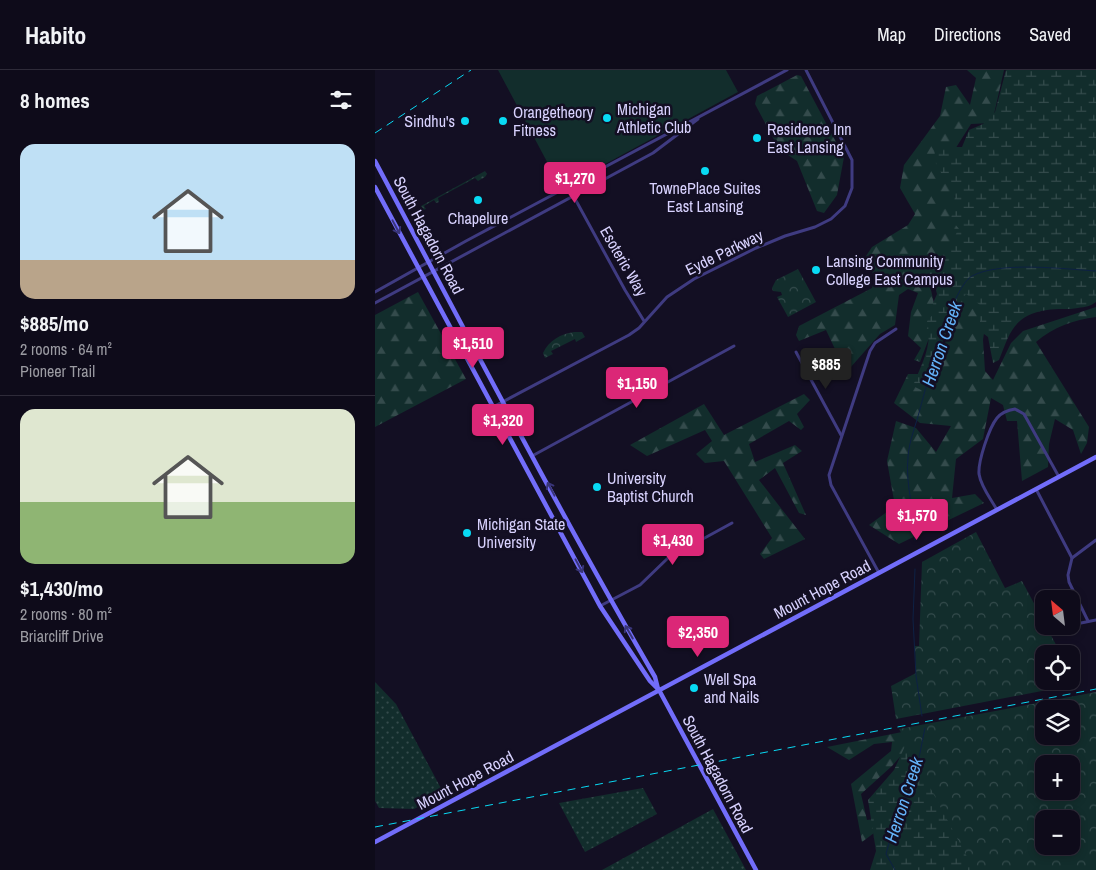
<!DOCTYPE html>
<meta charset="utf-8">
<style>
body{margin:0;font-family:"Archivo Narrow",sans-serif;background:#1c1927;color:#f1f3f6;height:100vh;display:flex;flex-direction:column;font-size:19px;white-space:nowrap}
*{box-sizing:border-box;margin:0}
p{font-size:16px;color:#9b9ba2}
.icon{flex:none;width:28px;height:28px;fill:none;stroke:currentColor;stroke-width:2;stroke-linecap:round;stroke-linejoin:round}
.map{position:relative;flex:1;overflow:hidden}
.sheet{display:flex;flex-direction:column;background:#0e0b1a;width:375px}
.sheet>*{flex:none}
.needle{width:32px;rotate:332deg}
.controls{position:absolute;left:660px;top:520px;display:grid;gap:10px}
.controls a{display:grid;place-items:center;width:45px;height:45px;border-radius:10px;background:#0e0b1a;box-shadow:0 2px 8px #0003,0 0 0 1px #2e2b39;font-size:25px}
.price{position:absolute;translate:-50% -42px;padding:0 11px;border-radius:5px;background:#db2777;color:#fff;font-size:16px;line-height:32px;filter:drop-shadow(0 1px 2px #0008)}
.price::after{content:'';position:absolute;left:50%;top:30px;width:15px;height:11px;margin-left:-8px;background:inherit;clip-path:polygon(0 0,100% 0,50% 100%)}
.price.active{background:#222;color:#fff}
ul{padding:0;list-style:none}
li{display:grid;align-content:center;gap:10px;height:265px;padding:0 20px}
li+li{border-top:1px solid #2e2b39}
li span{display:grid;place-items:center;height:155px;border-radius:15px;color:#555}
li>.icon{margin-inline-start:auto}
span .icon{width:90px;height:90px;fill:#fffc;stroke-width:1}
li b{font-size:21px}
h2{display:flex;justify-content:space-between;align-items:center;height:60px;padding:0 20px;font-size:21px}
header{display:flex;align-items:center;gap:30px;box-sizing:border-box;height:70px;padding:0 25px;background:#0e0b1a;border-bottom:1px solid #2e2b39}
header strong{font-size:24px}
nav{display:flex;gap:28px;margin-inline-start:auto;font-size:18px}
main{display:flex;flex:1;min-height:0}
.map>svg:first-child{display:block}
</style>
<header>
<strong>Habito</strong>
<nav><a>Map</a><a>Directions</a><a>Saved</a></nav>
</header>
<main>
<section class="sheet">
<h2>8 homes<svg class="icon" aria-label="filters" viewBox="0 0 24 24"><path d="M4 7h16M4 17h16"/><circle cx="9" cy="7" r="2"/><circle cx="15" cy="17" r="2"/></svg></h2>
<ul>
<li><span style="background:linear-gradient(#bfe0f5 75%,#b9a48a 0)"><svg class="icon" aria-label="home" viewBox="0 0 24 24"><path d="M3 11l9-7 9 7M6 9v11h12V9"/></svg></span><div><b>$885/mo</b><p>2 rooms · 64 m²</p><p>Pioneer Trail</p></div></li>
<li><span style="background:linear-gradient(#dfe7d0 60%,#8fb573 0)"><svg class="icon" aria-label="home" viewBox="0 0 24 24"><path d="M3 11l9-7 9 7M6 9v11h12V9"/></svg></span><div><b>$1,430/mo</b><p>2 rooms · 80 m²</p><p>Briarcliff Drive</p></div></li>
</ul>
</section>
<div class="map">
<svg width="721" height="800" viewBox="0 0 721 800">
<defs>
<pattern id="grass-dots" width="8" height="8" patternUnits="userSpaceOnUse" patternTransform="scale(1.25)"><rect width="8" height="8" fill="#122d2c"/><path d="M2 2h.1M6 6h.1" fill="none" stroke="#344b4c" stroke-width="1.8" stroke-linecap="round"/></pattern>
<pattern id="forest-firs" width="22" height="20" patternUnits="userSpaceOnUse" patternTransform="scale(1.25)"><rect width="22" height="20" fill="#122d2c"/><path d="M5 1l3.5 6h-7zM16 11l3.5 6h-7z" fill="#344b4c"/></pattern>
<pattern id="wetland-marsh" width="20" height="14" patternUnits="userSpaceOnUse" patternTransform="scale(1.25)"><rect width="20" height="14" fill="#122d2c"/><path d="M1 5h8M5 5V1M11 12h8M15 12V8" fill="none" stroke="#344b4c"/></pattern>
<pattern id="park-crowns" width="20" height="18" patternUnits="userSpaceOnUse" patternTransform="scale(1.25)"><rect width="20" height="18" fill="#122d2c"/><path d="M2 6a3 3 0 1 1 6 0M12 15a3 3 0 1 1 6 0" fill="none" stroke="#344b4c"/></pattern>
</defs>
<rect width="100%" height="100%" fill="#130f23"/>
<!-- grass -->
<g fill="url(#grass-dots)">
<polygon points="110,101 112,104 110,107 103,111 100,108 63,128 64,132 61,133 59,130 49,136 51,139 48,140 46,136"/>
<polygon points="0,612 21,634 69,724 39,739 4,738 0,731"/>
<polygon points="268,718 282,744 210,782 184,733"/>
<polygon points="338,739 371,800 227,800"/>
</g>
<!-- forest -->
<g fill="url(#forest-firs)">
<path d="M592 0H629L617 53 596 54 570 95 613 235 608 270 610 301 618 310 636 273 648 261 721 237V247C699 250 678 257 661 272L714 357 712 373 706 384 698 360 680 349 674 374 673 397 647 411 642 351H632L628 335 616 328 608 369 581 389 577 428 600 424 609 433 524 474 494 455 520 436 512 391 521 351 541 358 561 382 576 356 545 353 519 333 533 304H560L588 218 584 179 554 211 562 247 545 292 539 290 546 278 533 266 536 242 543 223 533 219 524 225 520 255 505 264 475 298 467 294 451 260 424 271 421 265 424 256 497 218 500 209 491 186 497 177 533 155 540 144 525 118 529 95 565 46 571 17 581 15 595 35 601 8Z"/>
<polygon points="422,5 426,6 469,87 462,125 449,143 442,141 422,91 404,79 380,34 382,26"/>
<polygon points="43,222 91,309 0,357 0,245"/>
<polygon points="429,324 435,330 422,344 429,357 426,360 414,351 374,374 380,392 420,375 427,381 408,393 431,445 424,443 400,398 384,410 430,469 389,489 385,484 397,468 349,391 330,393 321,384 337,371 330,360 272,386 255,375 329,334 349,365"/>
<polygon points="532,661 538,672 517,696 486,724 492,750 512,747 511,754 487,772 476,714 516,681 517,672 499,674 474,690 452,677"/>
</g>
<!-- wetland -->
<g fill="url(#wetland-marsh)">
<path d="M631 0H721V232C716 236 710 237 703 238 693 240 682 238 672 240 639 245 635 262 624 290L618 293 613 267 605 261V235L591 224 580 241 561 290 546 320 538 316C547 292 558 277 552 251L559 243 558 233 562 224 556 201C565 187 576 174 584 159L576 149 580 127 561 94 559 77H587L594 60 608 54 620 42Z"/>
<polygon points="535,665 651,800 495,800 501,781 493,730 519,700"/>
</g>
<!-- park -->
<g fill="url(#park-crowns)" fill-rule="evenodd">
<polygon points="423,199 441,232 413,247 402,227 407,225 406,222 398,221 397,218 401,210"/>
<path d="M199 262H207L210 267 201 272 200 269 176 281 178 284 170 288 168 283C174 270 186 264 199 262Z"/>
<polygon points="601,462 630,518 647,511 669,552 669,556 671,556 686,584 669,584 669,611 696,611 696,602 703,614 521,649 516,616 541,603 540,576 544,576 547,492"/>
<path d="M721 622V800H599L524 659ZM669 639H696V666H669ZM669 694H696V721H669ZM669 749H696V776H669Z"/>
</g>
<!-- garden -->
<polygon fill="#122d2c" points="123,0 351,0 363,22 186,118"/>
<g fill="none" stroke-linecap="round" stroke-linejoin="round">
<!-- stream -->
<g stroke="#0d2144" stroke-width="1">
<path d="M540 470C540 442 530 415 533 387 534 371 541 355 545 339 552 314 576 218 597 206 625 191 689 199 721 201"/>
<polyline points="540,499 538,549 541,606 547,646"/>
<polyline points="520,800 511,784 517,762 542,698 550,658"/>
</g>
<!-- street -->
<g stroke="#3f3b81" stroke-width="3">
<polyline points="193,116 250,220 269,251"/>
<polyline points="0,222 91,171 412,0"/>
<polyline points="0,233 278,83 323,49"/>
<polyline points="421,282 466,365"/>
<polyline points="118,337 254,265 264,258 292,227 319,209 381,178 410,166 440,157 456,149 470,136 477,118 477,90 431,0"/>
<polyline points="157,386 359,276"/>
<polyline points="661,419 697,488 693,505 694,512 713,551"/>
<path d="M622 440C616 429 606 417 604 404 603 391 614 358 622 348 627 342 633 340 640 339L649 344 684 407"/>
<polyline points="697,488 721,470"/>
<polyline points="504,503 456,415 454,405 495,281 500,273 521,259"/>
<polyline points="225,536 265,515 293,488 357,453"/>
<polyline points="696,555 721,550"/>
<polyline points="678,558 689,556"/>
</g>
<!-- secondary -->
<g stroke="#726dfa" stroke-width="4.5">
<path d="M0 91C92 264 182 438 280 607L283 619"/>
<polyline points="0,117 225,536 275,611 284,620 381,800"/>
<polyline points="91,287 97,289 103,286"/>
<polyline points="0,772 721,387"/>
</g>
<!-- rail -->
<g stroke="#08daf4" stroke-width="1" stroke-dasharray="8 6" stroke-linecap="butt">
<polyline points="0,63 96,0"/>
<polyline points="0,757 721,619"/>
</g>
</g>
<!-- one-way arrows -->
<defs><path id="oneway-shaft" d="M-6 0H5M1.5-3L5.5 0L1.5 3" fill="none" stroke-width="1.6" stroke-linecap="round" stroke-linejoin="round" transform="scale(1.25)"/></defs>
<g stroke="#393579">
<use href="#oneway-shaft" transform="translate(21 157) rotate(62)"/>
<use href="#oneway-shaft" transform="translate(176 419) rotate(-118)"/>
<use href="#oneway-shaft" transform="translate(204 496) rotate(62)"/>
<use href="#oneway-shaft" transform="translate(254 562) rotate(-120)"/>
</g>
<!-- markers -->
<g fill="#08daf4" stroke="#130f23" stroke-width="2">
<circle cx="232" cy="48" r="5"/>
<circle cx="90" cy="51" r="5"/>
<circle cx="128" cy="51" r="5"/>
<circle cx="382" cy="68" r="5"/>
<circle cx="330" cy="101" r="5"/>
<circle cx="103" cy="130" r="5"/>
<circle cx="441" cy="200" r="5"/>
<circle cx="222" cy="417" r="5"/>
<circle cx="92" cy="463" r="5"/>
<circle cx="319" cy="618" r="5"/>
</g>
<g text-anchor="middle" stroke-width="5" stroke-linejoin="round" paint-order="stroke">
<!-- poi labels -->
<g font-size="16" fill="#d8d2fe" stroke="#130f23" text-anchor="start">
<text x="242" y="45">Michigan<tspan x="242" dy="18">Athletic Club</tspan></text>
<text x="138" y="48">Orangetheory<tspan x="138" dy="18">Fitness</tspan></text>
<text x="80" y="57" text-anchor="end">Sindhu's</text>
<text x="392" y="65">Residence Inn<tspan x="392" dy="18">East Lansing</tspan></text>
<text x="330" y="124" text-anchor="middle">TownePlace Suites<tspan x="330" dy="18">East Lansing</tspan></text>
<text x="103" y="154" text-anchor="middle">Chapelure</text>
<text x="451" y="197">Lansing Community<tspan x="451" dy="18">College East Campus</tspan></text>
<text x="232" y="414">University<tspan x="232" dy="18">Baptist Church</tspan></text>
<text x="102" y="460">Michigan State<tspan x="102" dy="18">University</tspan></text>
<text x="329" y="615">Well Spa<tspan x="329" dy="18">and Nails</tspan></text>
</g>
<!-- street labels -->
<g font-size="16" fill="#d8d2fe" stroke="#130f23">
<text transform="translate(54 165) rotate(62)" y="6">South Hagadorn Road</text>
<text transform="translate(349 182) rotate(-26)" y="6">Eyde Parkway</text>
<text transform="translate(249 191) rotate(60)" y="6">Esoteric Way</text>
<text transform="translate(447 519) rotate(-28)" y="6">Mount Hope Road</text>
<text transform="translate(343 704) rotate(62)" y="6">South Hagadorn Road</text>
<text transform="translate(90 710) rotate(-28)" y="6">Mount Hope Road</text>
</g>
<!-- water labels -->
<g font-size="18" font-style="italic" fill="#64b3fa" stroke="#130f23">
<text transform="translate(567 274) rotate(-71)" y="6">Herron Creek</text>
<text transform="translate(529 730) rotate(-72)" y="6">Herron Creek</text>
</g>
</g>
</svg>
<div class="controls">
<a><svg class="needle" viewBox="-14 -14 28 28"><path d="M0-13l5 13h-10z" fill="#e53935"/><path d="M0 13l5-13h-10z" fill="#9b9ba2"/></svg></a>
<a><svg class="icon" aria-label="locate" viewBox="0 0 24 24"><circle cx="12" cy="12" r="6"/><path d="M12 2v4M12 18v4M2 12h4M18 12h4"/></svg></a>
<a><svg class="icon" aria-label="layers" viewBox="0 0 24 24"><path d="M12 4l9 5-9 5-9-5zM3 14l9 5 9-5"/></svg></a>
<a>+</a>
<a>−</a>
</div>
<b class="price" style="left:200px;top:134px">$1,270</b>
<b class="price" style="left:98px;top:299px">$1,510</b>
<b class="price active" style="left:451px;top:320px">$885</b>
<b class="price" style="left:262px;top:339px">$1,150</b>
<b class="price" style="left:128px;top:376px">$1,320</b>
<b class="price" style="left:542px;top:471px">$1,570</b>
<b class="price" style="left:298px;top:496px">$1,430</b>
<b class="price" style="left:323px;top:588px">$2,350</b>
</div>
</main>
